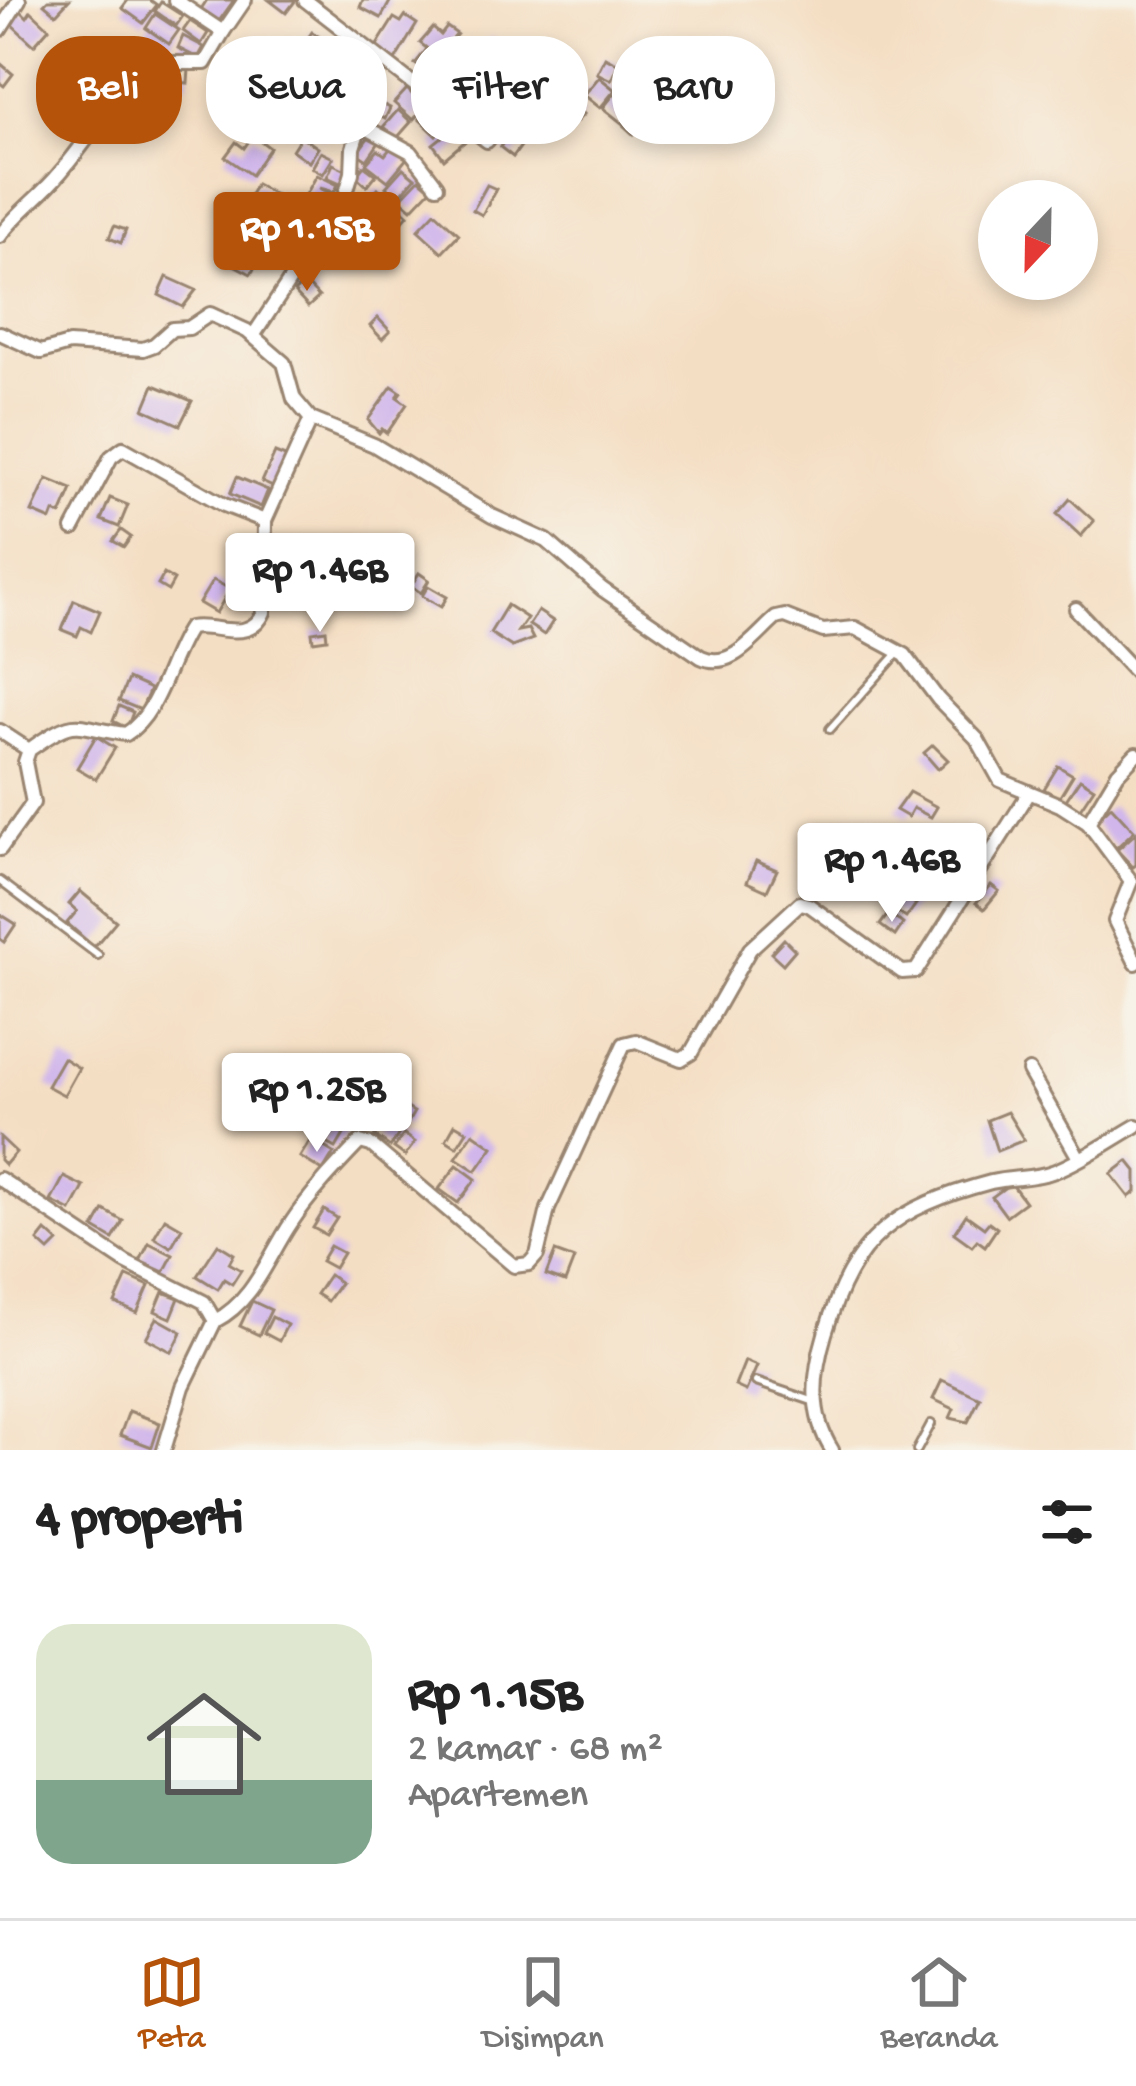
<!DOCTYPE html>
<html lang="id">
<meta charset="utf-8">
<style>
body{margin:0;font-family:"Gochi Hand",sans-serif;background:#f2f2f2;color:#222;height:100vh;display:flex;flex-direction:column;font-size:45px;white-space:nowrap}
*{box-sizing:border-box;margin:0}
p{font-size:39px;color:#767676}
.icon{flex:none;width:66px;height:66px;fill:none;stroke:currentColor;stroke-width:2;stroke-linecap:round;stroke-linejoin:round}
.map{position:relative;height:1450px;overflow:hidden}
.drawer{display:flex;flex-direction:column;background:#fff;flex:1}
.drawer>*{flex:none}
.top-card{position:absolute;left:36px;top:36px;width:1065px;height:108px;display:flex;gap:24px}
.needle{width:78px;rotate:202deg}
.controls{position:absolute;left:978px;top:180px;display:grid;gap:24px}
.controls a{display:grid;place-items:center;width:120px;height:120px;border-radius:50%;background:#fff;box-shadow:0 6px 18px #0003;font-size:60px}
.price{position:absolute;translate:-50% -102px;padding:0 27px;border-radius:12px;background:#fff;color:#222;font-size:39px;line-height:78px;filter:drop-shadow(0 3px 6px #0008)}
.price::after{content:'';position:absolute;left:50%;top:72px;width:36px;height:27px;margin-left:-18px;background:inherit;clip-path:polygon(0 0,100% 0,50% 100%)}
.price.on{background:#b45309;color:#fff}
ul{padding:0;list-style:none}
li{display:flex;align-items:center;gap:36px;height:300px;padding:0 36px}
li+li{border-top:3px solid #e0e0e0}
li span{display:grid;place-items:center;flex:none;width:336px;height:240px;border-radius:36px;color:#555}
li>.icon{margin-inline-start:auto}
span .icon{width:144px;height:144px;fill:#fffc;stroke-width:1}
li b{font-size:51px}
h2{display:flex;justify-content:space-between;align-items:center;height:144px;padding:0 36px;font-size:51px}
.tag{padding:0 42px;border-radius:48px;background:#fff;box-shadow:0 6px 18px #0003;font-size:42px;line-height:108px}
.tag.on{background:#b45309;color:#fff}
.dock{display:flex;justify-content:space-around;align-items:center;height:168px;border-top:3px solid #e0e0e0;background:#fff;font-size:33px;color:#767676}
.dock a{display:grid;justify-items:center;gap:6px}
.dock .on{color:#b45309}
.map>svg:first-child{display:block}
</style>
<div class="map">
<svg width="1136" height="1450" viewBox="0 0 1136 1450">
<rect width="100%" height="100%" fill="#f7f3e8"/>
<filter id="ink" filterUnits="userSpaceOnUse"><feTurbulence type="fractalNoise" baseFrequency=".00833" numOctaves="2"/><feDisplacementMap in="SourceGraphic" scale="24" xChannelSelector="R" yChannelSelector="G"/><feConvolveMatrix kernelMatrix="1 2 1 2 8 2 1 2 1" color-interpolation-filters="sRGB"/></filter>
<filter id="wash" filterUnits="userSpaceOnUse"><feTurbulence type="fractalNoise" baseFrequency=".004" numOctaves="4" result="noise"/><feDisplacementMap in="SourceGraphic" scale="48" xChannelSelector="R" yChannelSelector="G"/><feGaussianBlur stdDeviation="2.7" result="paint"/><feColorMatrix in="noise" values="0 0 0 0 0 0 0 0 0 0 0 0 0 0 0 0 0 1.4 0 .05"/><feComposite in="paint" operator="in"/></filter>
<g filter="url(#wash)">
<rect width="100%" height="100%" fill="#f4dec3"/>
<g id="blocks">
<!-- building -->
<g fill="#d0b6eb">
<polygon points="48,0 69,0 56,14 44,4"/>
<polygon points="128,0 150,0 157,5 143,23 122,8"/>
<polygon points="207,0 234,0 219,21 201,9"/>
<polygon points="269,0 296,0 286,13"/>
<polygon points="363,0 391,0 381,18 360,7"/>
<polygon points="161,2 183,16 176,26 155,11"/>
<polygon points="21,11 27,17 31,11 49,28 34,45 10,23"/>
<polygon points="155,14 179,30 169,44 146,28"/>
<polygon points="405,16 417,24 394,62 374,50 394,18 401,22"/>
<polygon points="190,21 208,33 201,44 183,31"/>
<polygon points="447,27 457,34 438,57 420,43 433,28 441,35"/>
<polygon points="312,32 327,42 308,69 293,59"/>
<polygon points="183,36 204,47 198,58 178,48"/>
<polygon points="491,37 509,51 499,64 481,50"/>
<polygon points="457,43 472,55 458,71 443,59"/>
<polygon points="341,50 354,59 329,97 309,84 331,51 338,55"/>
<polygon points="426,50 445,64 435,78 415,64"/>
<polygon points="476,56 493,66 486,79 468,69"/>
<polygon points="605,57 618,64 611,80 597,73"/>
<polygon points="0,63 13,74 4,86 0,83"/>
<polygon points="167,67 189,69 188,83 166,81"/>
<polygon points="298,68 311,77 299,94 286,86"/>
<polygon points="445,68 460,80 443,101 428,89"/>
<polygon points="505,74 520,85 509,99 494,88"/>
<polygon points="346,75 362,85 353,101 360,105 351,121 330,110"/>
<polygon points="599,77 615,90 600,108 584,95"/>
<polygon points="462,80 471,86 453,112 445,106"/>
<polygon points="407,89 412,94 415,90 426,99 422,103 426,106 413,120 394,103"/>
<polygon points="496,93 509,102 501,112 489,103"/>
<polygon points="614,94 635,110 623,124 603,108"/>
<polygon points="468,95 494,114 482,130 456,111"/>
<polygon points="276,96 298,112 290,124 267,109"/>
<polygon points="569,99 584,114 568,130 553,115"/>
<polygon points="374,100 390,108 385,119 369,111"/>
<polygon points="431,105 449,120 436,135 419,119"/>
<polygon points="398,110 411,122 397,138 383,127"/>
<polygon points="637,112 646,119 633,134 624,126"/>
<polygon points="306,113 329,130 323,138 312,129 307,136 296,128"/>
<polygon points="457,125 468,139 444,159 433,144"/>
<polygon points="253,135 270,148 251,175 225,157 236,142 244,148"/>
<polygon points="370,135 380,141 367,160 357,153"/>
<polygon points="301,136 318,148 309,162 292,150"/>
<polygon points="508,136 521,146 513,157 500,147"/>
<polygon points="393,145 408,157 388,181 366,164 378,150 385,155"/>
<polygon points="321,152 333,158 323,174 312,168"/>
<polygon points="333,164 348,171 343,184 327,177"/>
<polygon points="364,166 376,175 367,186 356,176"/>
<polygon points="403,168 415,178 398,198 386,187"/>
<polygon points="317,175 338,185 334,192 320,188 336,197 324,221 299,207"/>
<polygon points="419,179 431,189 412,209 400,199"/>
<polygon points="256,184 289,202 282,214 248,198"/>
<polygon points="487,185 496,189 482,215 473,210"/>
<polygon points="378,188 408,215 396,229 365,203"/>
<polygon points="349,203 363,214 353,228 338,217"/>
<polygon points="435,212 459,234 442,252 418,230"/>
<polygon points="371,216 389,230 381,241 388,246 379,257 355,237"/>
<polygon points="114,226 126,230 121,243 109,238"/>
<polygon points="228,238 262,255 251,274 219,257"/>
<polygon points="167,277 196,290 183,307 159,295"/>
<polygon points="305,282 319,297 308,307 294,292"/>
<polygon points="378,318 390,331 382,339 370,326"/>
<polygon points="154,385 192,401 180,425 144,409"/>
<polygon points="392,386 401,392 397,397 407,404 387,433 382,429 379,433 368,420"/>
<polygon points="275,453 288,458 275,488 262,482"/>
<polygon points="237,477 268,490 261,507 230,494"/>
<polygon points="47,479 72,489 61,515 54,512 51,520 32,512"/>
<polygon points="110,498 128,505 119,527 101,520"/>
<polygon points="1070,499 1094,521 1081,536 1057,514"/>
<polygon points="121,530 131,537 124,547 113,541"/>
<polygon points="419,573 429,580 421,593 411,586"/>
<polygon points="164,574 174,580 168,591 158,585"/>
<polygon points="213,580 230,589 216,613 199,603"/>
<polygon points="428,586 447,597 441,607 422,596"/>
<polygon points="74,600 100,611 91,632 81,627 77,636 62,630"/>
<polygon points="507,605 527,618 518,631 528,629 533,639 512,647 490,633"/>
<polygon points="538,611 553,621 544,635 529,625"/>
<polygon points="326,630 327,639 313,641 312,632"/>
<polygon points="128,679 150,689 141,710 119,701"/>
<polygon points="119,706 133,712 127,728 113,721"/>
<polygon points="96,736 115,748 96,779 77,768"/>
<polygon points="933,745 948,760 938,769 924,753"/>
<polygon points="1058,766 1073,775 1059,798 1044,789"/>
<polygon points="1080,779 1094,788 1080,809 1066,800"/>
<polygon points="909,792 937,807 931,817 913,808 908,817 896,810"/>
<polygon points="1111,806 1134,831 1116,848 1093,823"/>
<polygon points="1136,833 1136,865 1133,867 1117,850"/>
<polygon points="756,861 777,870 767,891 747,882"/>
<polygon points="991,885 999,891 984,909 976,903"/>
<polygon points="890,886 916,904 906,918 880,900"/>
<polygon points="80,891 116,921 94,947 67,923 77,911 69,904"/>
<polygon points="889,913 903,924 895,936 880,925"/>
<polygon points="0,914 16,924 4,942 0,939"/>
<polygon points="784,939 795,950 783,964 771,953"/>
<polygon points="63,1058 79,1068 64,1095 47,1086"/>
<polygon points="348,1076 372,1089 363,1106 339,1094"/>
<polygon points="331,1092 341,1098 332,1112 323,1106"/>
<polygon points="345,1101 363,1111 354,1127 335,1117"/>
<polygon points="397,1102 414,1112 406,1126 389,1115"/>
<polygon points="1007,1112 1024,1140 997,1151 987,1120"/>
<polygon points="385,1121 401,1131 390,1147 375,1136"/>
<polygon points="333,1124 346,1131 336,1148 323,1141"/>
<polygon points="455,1124 467,1131 457,1147 446,1140"/>
<polygon points="473,1133 493,1147 476,1171 456,1158"/>
<polygon points="404,1134 415,1142 405,1156 394,1148"/>
<polygon points="0,1137 16,1152 5,1165 0,1160"/>
<polygon points="311,1139 334,1153 323,1171 300,1157"/>
<polygon points="1128,1161 1136,1171 1136,1192 1129,1197 1111,1174"/>
<polygon points="457,1165 476,1179 458,1203 439,1189"/>
<polygon points="64,1177 84,1187 71,1211 51,1201"/>
<polygon points="1011,1183 1025,1202 1006,1216 992,1197"/>
<polygon points="104,1210 123,1221 113,1239 94,1228"/>
<polygon points="324,1210 337,1218 326,1235 313,1228"/>
<polygon points="966,1215 984,1228 989,1222 997,1228 985,1246 977,1240 972,1246 954,1233"/>
<polygon points="165,1218 182,1228 171,1247 154,1237"/>
<polygon points="46,1231 58,1242 49,1251 38,1241"/>
<polygon points="149,1243 173,1255 164,1272 140,1261"/>
<polygon points="218,1244 234,1254 229,1263 241,1270 232,1284 224,1279 218,1289 197,1276"/>
<polygon points="330,1246 343,1253 334,1268 321,1261"/>
<polygon points="555,1252 574,1259 565,1282 546,1275"/>
<polygon points="329,1275 340,1283 327,1301 316,1294"/>
<polygon points="127,1276 149,1286 137,1313 115,1303"/>
<polygon points="163,1292 179,1298 171,1318 155,1311"/>
<polygon points="252,1301 271,1310 259,1335 240,1326"/>
<polygon points="272,1317 287,1325 279,1341 264,1333"/>
<polygon points="157,1318 182,1332 172,1352 146,1338"/>
<polygon points="745,1361 757,1366 746,1391 735,1386"/>
<polygon points="942,1380 980,1398 968,1422 950,1418 954,1409 933,1399"/>
<polygon points="129,1411 160,1423 152,1447 120,1435"/>
</g>
</g>
</g>
<g filter="url(#ink)">
<use href="#blocks" fill-opacity="0" stroke="#988470" stroke-width="3"/>
<g fill="none" stroke-linecap="round" stroke-linejoin="round">
<defs>
<g id="lane">
<polyline points="830,729 900,651"/>
<polyline points="0,881 98,955"/>
<polyline points="756,1382 815,1402"/>
<polyline points="917,1450 931,1424"/>
</g>
<g id="street">
<polyline points="175,0 223,32 245,0"/>
<polyline points="305,0 487,141 531,79 561,88"/>
<polyline points="0,30 19,0"/>
<polyline points="361,125 411,152 437,186"/>
<path d="M0 236C17 212 41 196 59 174 91 137 114 95 151 63H205L223 32"/>
<path d="M0 333 41 352 69 344 143 349 154 345 172 329 189 328 210 314 247 331 284 363 294 399 311 419 374 445 492 516 547 541 602 589 701 657C731 671 754 637 776 618L785 616 823 631 855 628 905 655 938 699 977 739 1000 780 1060 805 1088 823 1131 881 1115 921 1136 963"/>
<polyline points="253,336 344,199 352,173 353,148 380,61"/>
<polyline points="73,529 111,457 123,448 224,505 265,521"/>
<polyline points="1076,609 1136,673"/>
<polyline points="0,731 29,750"/>
<polyline points="1088,823 1118,773 1136,754"/>
<path d="M0 849 33 803 25 762 29 750C79 714 72 727 126 734 159 714 168 659 189 628 216 623 249 645 264 612L265 521 311 419"/>
<polyline points="1029,1071 1079,1158"/>
<polyline points="0,1179 125,1262 204,1302 215,1321 183,1387 164,1450"/>
<path d="M215 1321C254 1301 268 1257 291 1223 310 1194 336 1167 360 1142L371 1145 514 1266 529 1264 537 1255 548 1209 624 1044 636 1041 681 1059 691 1053 750 949 800 903 809 905 902 972 916 971 1029 793"/>
<path d="M832 1450C809 1414 813 1374 825 1334 854 1236 894 1208 991 1182 1012 1177 1035 1179 1055 1171 1083 1160 1110 1141 1136 1126"/>
</g>
</defs>
<!-- lane casing -->
<use href="#lane" stroke="#988470" stroke-width="12"/>
<!-- street casing -->
<use href="#street" stroke="#988470" stroke-width="18"/>
<!-- lane -->
<use href="#lane" stroke="#fff" stroke-width="6"/>
<!-- street -->
<use href="#street" stroke="#fff" stroke-width="12"/>
</g>
</g>
</svg>
<div class="controls">
<a><svg class="needle" viewBox="-14 -14 28 28"><path d="M0-13l5 13h-10z" fill="#e53935"/><path d="M0 13l5-13h-10z" fill="#767676"/></svg></a>
</div>
<b class="price on" style="left:307px;top:294px">Rp 1.15B</b>
<b class="price" style="left:320px;top:635px">Rp 1.46B</b>
<b class="price" style="left:892px;top:925px">Rp 1.46B</b>
<b class="price" style="left:317px;top:1155px">Rp 1.25B</b>
<div class="top-card">
<a class="tag on">Beli</a>
<a class="tag">Sewa</a>
<a class="tag">Filter</a>
<a class="tag">Baru</a>
</div>
</div>
<section class="drawer">
<h2>4 properti<svg class="icon" aria-label="filters" viewBox="0 0 24 24"><path d="M4 7h16M4 17h16"/><circle cx="9" cy="7" r="2"/><circle cx="15" cy="17" r="2"/></svg></h2>
<ul>
<li><span style="background:linear-gradient(#dfe7d0 65%,#7fa58c 0)"><svg class="icon" aria-label="home" viewBox="0 0 24 24"><path d="M3 11l9-7 9 7M6 9v11h12V9"/></svg></span><div><b>Rp 1.15B</b><p>2 kamar · 68 m²</p><p>Apartemen</p></div></li>
</ul>
</section>
<nav class="dock">
<a class="on"><svg class="icon" aria-label="map" viewBox="0 0 24 24"><path d="M3 6l6-2 6 2 6-2v14l-6 2-6-2-6 2zM9 4v14M15 6v14"/></svg>Peta</a>
<a><svg class="icon" aria-label="saved" viewBox="0 0 24 24"><path d="M7 4h10v16l-5-4-5 4z"/></svg>Disimpan</a>
<a><svg class="icon" aria-label="home" viewBox="0 0 24 24"><path d="M3 11l9-7 9 7M6 9v11h12V9"/></svg>Beranda</a>
</nav>
